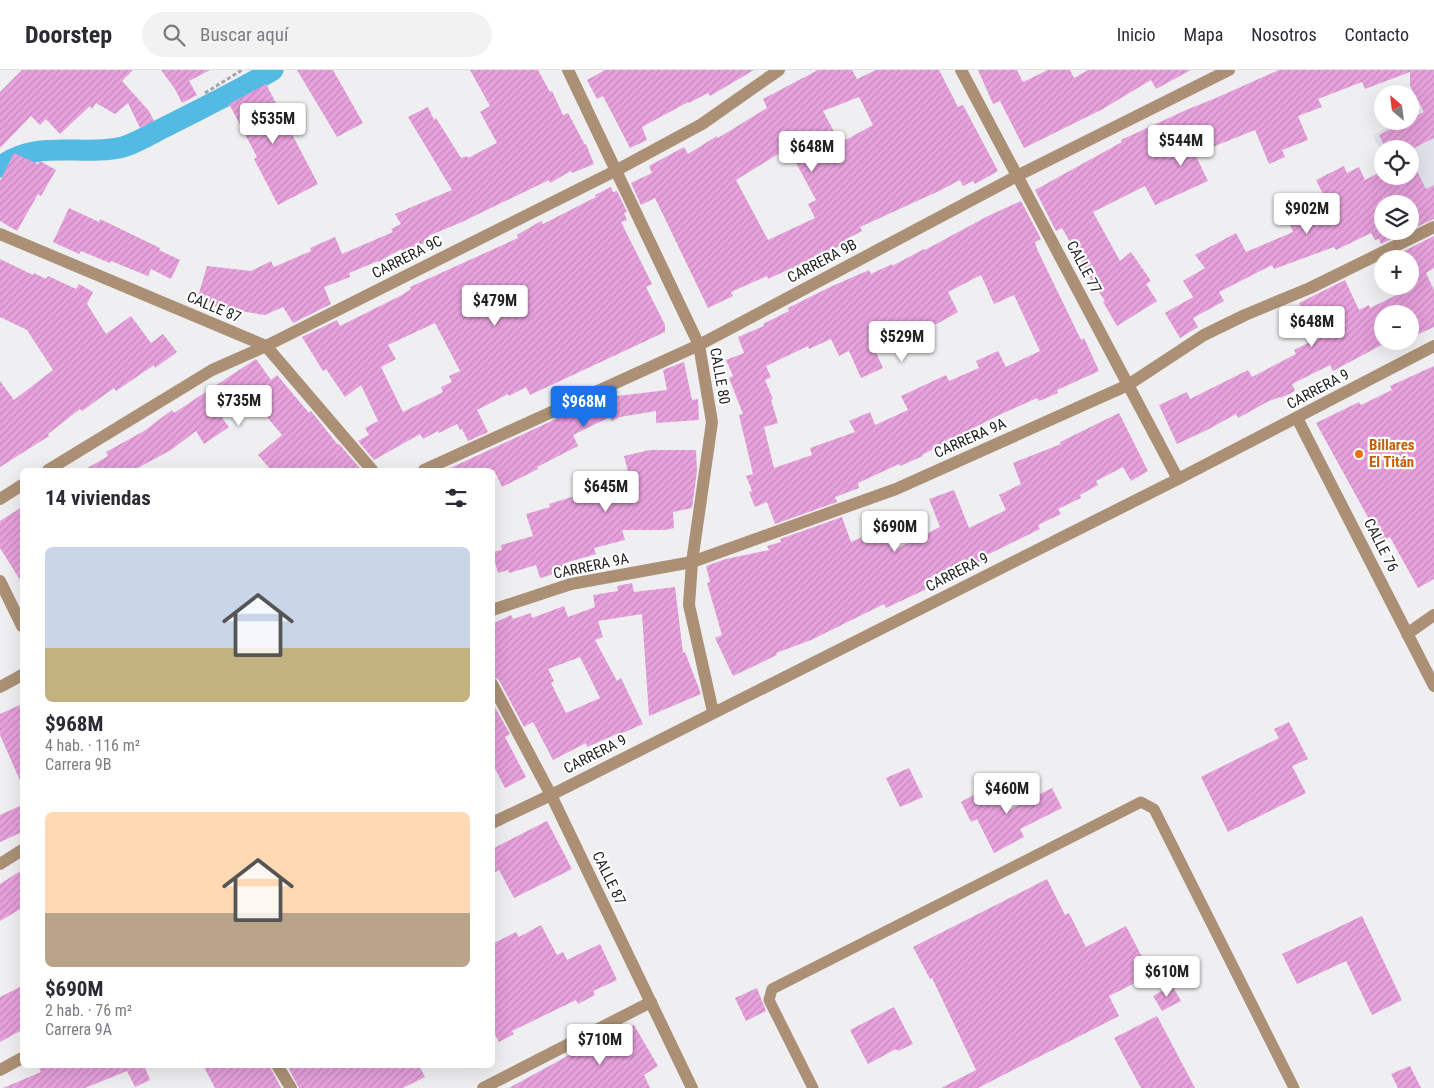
<!DOCTYPE html>
<html lang="es">
<meta charset="utf-8">
<style>
body{margin:0;font-family:"Roboto Condensed",sans-serif;background:#f2f2f3;color:#2b2b33;height:100vh;display:flex;flex-direction:column;font-size:19px;white-space:nowrap}
*{box-sizing:border-box;margin:0}
p{font-size:16px;color:#7c7c81}
.icon{flex:none;width:28px;height:28px;fill:none;stroke:currentColor;stroke-width:2;stroke-linecap:round;stroke-linejoin:round}
.map{position:relative;flex:1;overflow:hidden}
.drawer{position:absolute;left:20px;top:398px;width:475px;height:600px;display:flex;flex-direction:column;background:#fff;border-radius:8px;box-shadow:0 5px 20px #0002}
.drawer>*{flex:none}
.needle{width:32px;rotate:332deg}
.controls{position:absolute;left:1374px;top:15px;display:grid;gap:10px}
.controls a{display:grid;place-items:center;width:45px;height:45px;border-radius:50%;background:#fff;box-shadow:0 5px 20px #0002;font-size:25px}
.price{position:absolute;translate:-50% -42px;padding:0 11px;border-radius:5px;background:#fff;color:#222;font-size:16px;line-height:32px;filter:drop-shadow(0 1px 2px #0008)}
.price::after{content:'';position:absolute;left:50%;top:30px;width:15px;height:11px;margin-left:-8px;background:inherit;clip-path:polygon(0 0,100% 0,50% 100%)}
.price.selected{background:#1a73e8;color:#fff}
ul{padding:0;list-style:none}
li{display:grid;align-content:center;gap:10px;height:265px;padding:0 25px}
li span{display:grid;place-items:center;height:155px;border-radius:8px;color:#555}
li>.icon{margin-inline-start:auto}
span .icon{width:90px;height:90px;fill:#fffc;stroke-width:1}
li b{font-size:21px}
h2{display:flex;justify-content:space-between;align-items:center;height:60px;padding:0 25px;font-size:21px}
header{display:flex;align-items:center;gap:30px;box-sizing:border-box;height:70px;padding:0 25px;background:#fff;border-bottom:1px solid #e1e1e2}
header strong{font-size:24px}
nav{display:flex;gap:28px;margin-inline-start:auto;font-size:18px}
.search{width:350px;height:45px;background:#f2f2f3;display:flex;align-items:center;gap:12px;box-sizing:border-box;padding:0 18px;border-radius:28px;color:#7c7c81;font-size:19px}
.map>svg:first-child{display:block}
</style>
<header>
<strong>Doorstep</strong>
<div class="search"><svg class="icon" aria-label="search" viewBox="0 0 24 24"><circle cx="10" cy="10" r="6"/><path d="M15 15l6 6"/></svg>Buscar aquí</div>
<nav><a>Inicio</a><a>Mapa</a><a>Nosotros</a><a>Contacto</a></nav>
</header>
<div class="map">
<svg width="1434" height="1018" viewBox="0 0 1434 1018">
<defs>
<pattern id="building-hatch" width="6" height="6" patternUnits="userSpaceOnUse" patternTransform="scale(1.25)"><rect width="6" height="6" fill="#e7a1dc"/><path d="M-1 1l2-2M0 6l6-6M5 7l2-2" fill="none" stroke="#c68abc"/></pattern>
</defs>
<rect width="100%" height="100%" fill="#efeff1"/>
<!-- built -->
<polygon fill="#e0e2eb" points="1434,32 1434,144 1410,106 1410,79 1382,79 1382,84 1373,65 1398,51 1410,51 1410,45"/>
<g fill="none" stroke-linecap="round" stroke-linejoin="round">
<!-- canal -->
<path stroke="#52bae3" stroke-width="21" d="M0 97C36 68 82 87 123 77 139 72 156 61 171 54 206 36 240 20 273 0"/>
</g>
<!-- building -->
<g fill="url(#building-hatch)" fill-rule="evenodd">
<polygon points="22,0 133,0 122,11 149,41 154,51 140,58 128,33 115,44 96,33 92,39 90,36 60,64 46,49 40,55 31,46 0,78 0,22"/>
<polygon points="161,0 210,0 189,11 197,25 182,33 175,19"/>
<polygon points="297,0 333,0 363,53 337,67"/>
<polygon points="470,0 538,0 550,22 552,21 563,45 568,43 585,75 586,74 594,94 572,103 571,101 550,113 549,110 462,152 428,166 430,170 414,178 414,177 403,182 401,179 378,192 378,191 349,203 350,207 324,217 331,234 293,253 283,237 265,245 215,237 215,234 197,230 207,196 251,201 271,191 274,197 311,181 310,178 335,167 342,184 393,162 391,159 401,154 395,144 452,120 408,47 428,37 434,50 436,48 461,88 467,86 468,88 497,73 480,42 490,36"/>
<polygon points="605,0 754,0 710,26 708,23 689,33 688,32 642,57 647,70 630,78 603,26 597,29 587,10"/>
<path d="M818 0H852L857 9 876 0H939L958 37 963 35 998 101 975 114 973 111 963 116 960 110 939 121 860 157 862 161 843 171 844 174 768 209 767 206 731 222 733 226 708 238 655 128 641 135 631 113 652 103 649 96 684 77 688 84 717 66 718 68 767 38 763 29ZM859 27 873 55 840 73 823 41ZM788 78 816 130 808 134 815 148 768 170 736 110Z"/>
<polygon points="978,0 1017,0 1023,12 1048,0 1070,0 1074,8 1088,0 1191,0 1156,19 1151,10 1101,40 1024,78 1000,31 993,34"/>
<polygon points="1279,0 1410,0 1410,2 1365,19 1362,12 1318,29 1322,37 1298,46 1308,70 1282,80 1285,87 1269,94 1255,60 1195,84 1208,111 1155,135 1145,116 1093,142 1120,191 1131,182 1151,211 1146,214 1157,231 1117,256 1103,232 1105,231 1094,215 1062,158 1056,161 1035,120 1122,72 1121,70 1186,40 1216,28"/>
<polygon points="1410,0 1434,0 1434,68 1410,80 1410,79 1386,79 1379,65 1406,51 1410,51 1410,49 1424,42 1410,16"/>
<polygon points="266,14 318,114 278,135 254,89 257,87 229,34"/>
<polygon points="14,83 38,94 40,91 56,100 41,126 38,124 17,161 0,151 0,111"/>
<polygon points="1410,87 1426,119 1434,115 1434,149 1410,160 1410,134 1382,134 1382,161 1407,161 1381,174 1379,169 1375,170 1371,163 1336,180 1334,177 1274,199 1272,195 1219,222 1224,231 1193,248 1198,257 1180,268 1165,243 1193,227 1183,211 1205,198 1195,185 1236,163 1246,182 1293,162 1288,150 1328,134 1316,110 1344,96 1347,103 1359,97 1365,110 1382,101 1382,106 1410,106"/>
<path d="M611 117 613 122 617 121 627 142 624 143 627 150 621 152 652 214 646 217 665 255V262L530 325 526 317 509 326 508 324 477 340 488 362 468 371 462 359 460 360 457 354 439 363 438 361 423 369 420 364 374 390 358 371 369 365 365 358 378 351 361 315 345 327 326 299 323 301 302 267 337 250 340 256 402 225 411 219 410 217 518 168 517 165 541 151 543 154 596 127 595 125ZM435 253 460 301 449 306 452 312 441 317 443 322 403 342 381 297 396 289 388 275Z"/>
<path d="M1021 131 1041 169 1035 172 1037 179 1081 270 1084 268 1099 301 1057 320 1058 323 1039 331 1037 328 997 346 922 385 923 386 900 396 899 394 858 413 859 418 835 427 837 432 775 454 767 432 755 437 749 422 752 421 746 406 753 404 739 345 743 344 729 308 733 306 726 290 744 283 738 267 764 256 763 254 789 241 788 238 828 218 869 200 871 204 892 194V196L924 179 925 180 988 146ZM981 205 994 234 1014 225 1040 281 1006 297 998 281 976 291 979 298 949 311 946 305 901 326 908 340 875 355 870 342 849 351 855 362 810 378 812 385 774 398 764 357 778 353 771 330 773 329 765 310 771 307 766 296 808 276 809 279 831 269 839 286 849 281 861 308 883 298 875 280 925 258 926 260 958 242 948 222Z"/>
<polygon points="69,138 99,152 100,149 160,178 159,180 180,190 171,209 151,199 148,206 111,191 110,193 81,181 79,184 53,172"/>
<polygon points="1434,166 1434,198 1426,203 1434,220 1434,257 1410,268 1410,244 1382,244 1382,271 1389,271 1333,301 1330,295 1292,314 1295,321 1281,328 1280,327 1269,331 1238,348 1236,344 1209,359 1177,374 1159,335 1187,322 1190,329 1248,300 1252,307 1296,284 1294,280 1316,269 1299,233 1345,210 1359,240 1369,235 1370,238 1405,221 1410,217 1410,189 1388,189"/>
<polygon points="0,189 33,205 34,203 46,209 48,206 76,219 79,214 93,222 87,234 106,264 131,246 151,273 163,264 177,282 155,298 154,295 116,321 114,318 82,341 80,339 48,364 49,366 0,397 0,311 14,330 53,300 27,260 0,247"/>
<polygon points="256,289 271,310 277,305 309,343 311,341 338,375 339,374 360,398 356,400 271,400 258,385 282,365 251,328 222,348 229,357 204,374 196,361 171,380 134,400 84,400 108,386 106,382 144,361 172,340 174,343"/>
<polygon points="684,292 692,330 698,329 699,350 656,353 656,341 620,347 612,351 610,347 573,365 578,376 537,397 538,399 502,417 494,400 446,400 590,333 593,338 617,326 667,320 663,300"/>
<polygon points="1434,296 1434,509 1418,518 1390,467 1381,471 1316,353 1359,332 1361,335 1392,320 1390,316"/>
<polygon points="1119,343 1148,401 1131,411 1123,397 1096,411 1098,415 1080,425 1081,428 1058,439 1061,444 1038,455 1040,459 985,486 986,488 966,498 963,491 931,507 935,515 886,538 884,534 811,570 776,583 777,585 733,606 715,568 722,565 707,513 710,512 706,496 726,489 769,480 767,476 781,472 780,469 842,447 851,472 886,457 896,479 940,457 929,429 954,420 969,458 1006,440 999,425 1021,414 1013,393 1061,374 1060,372"/>
<polygon points="650,380 696,380 697,401 692,438 673,442 674,458 665,460 622,460 625,470 594,478 596,484 565,493 567,500 540,508 536,495 509,503 508,500 498,503 492,482 502,480 501,475 533,466 526,444 550,437 549,434 630,409 624,386"/>
<polygon points="22,437 22,513 0,478 0,451"/>
<path d="M632 513 634 522 675 517 683 583 685 582 701 624 649 646 642 544 598 551 603 567 595 570 617 611 621 608 643 654 618 665 617 664 587 677 586 673 553 690 533 652 524 657 499 610 492 606V554L511 545 513 549 531 543 532 548 564 536 568 547 595 537 593 525 618 521 617 516ZM580 587 600 628 566 643 551 613 554 611 548 599Z"/>
<polygon points="492,632 510,664 505,667 526,707 505,718 492,693"/>
<polygon points="22,634 22,715 0,665 0,644"/>
<polygon points="1289,652 1308,689 1292,696 1306,723 1228,762 1201,707 1279,668 1274,659"/>
<polygon points="909,698 923,727 900,737 886,708"/>
<polygon points="995,713 1009,740 1052,718 1062,738 1020,759 1024,767 994,783 977,749 971,752 961,732"/>
<polygon points="22,735 22,762 0,772 0,745"/>
<polygon points="547,751 572,799 514,828 499,800 492,804 492,779"/>
<polygon points="22,800 22,838 0,851 0,814"/>
<polygon points="1047,809 1065,845 1069,843 1086,877 1126,856 1142,887 1136,890 1145,908 1109,926 1119,946 978,1018 941,1018 976,1000 932,908 930,909 913,877"/>
<polygon points="1362,846 1402,930 1372,945 1346,891 1297,914 1282,884"/>
<polygon points="541,855 557,885 563,882 567,890 600,874 617,910 593,921 595,925 578,934 576,930 512,961 514,964 499,972 492,960 492,874 516,862 519,867"/>
<polygon points="1172,915 1181,931 1162,941 1153,926"/>
<polygon points="22,916 22,960 0,972 0,927"/>
<polygon points="757,918 766,941 746,951 735,928"/>
<polygon points="894,937 913,974 898,981 896,979 868,994 850,960"/>
<polygon points="1157,946 1195,1018 1141,1018 1114,968"/>
<polygon points="634,955 658,996 644,1005 650,1018 509,1018 582,978 605,967 607,971"/>
<polygon points="49,995 144,995 150,1010 135,1017 127,1001 85,1018 3,1018 41,1002 39,999"/>
<polygon points="203,995 269,995 281,1018 215,1018"/>
<polygon points="287,995 419,995 425,1007 403,1018 299,1018"/>
<polygon points="1410,996 1421,1018 1398,1018 1391,1004"/>
</g>
<g fill="none" stroke-linecap="round" stroke-linejoin="round">
<!-- path -->
<polyline stroke="#a5a5a7" stroke-width="3" stroke-dasharray="4 2.5" stroke-linecap="butt" points="205,23 242,0"/>
<!-- service -->
<polyline stroke="#ab9075" stroke-width="11" points="813,1018 769,930 772,919 1141,732 1154,739 1294,1018"/>
<!-- minor -->
<g stroke="#ab9075" stroke-width="12">
<polyline points="568,0 699,275 712,352 692,492 689,535 713,642"/>
<polyline points="961,0 1178,409"/>
<polyline points="48,400 212,300 266,276 617,100 702,54 779,0"/>
<polyline points="424,400 699,275 1017,106 1229,0"/>
<polyline points="0,429 22,415"/>
<polyline points="0,511 22,556"/>
<polyline points="492,540 571,514 692,492 896,419 1128,315 1204,265 1245,245 1310,218 1434,157"/>
<polyline points="1407,564 1434,545"/>
<polyline points="0,617 22,605"/>
<polyline points="492,753 551,725"/>
<polyline points="0,794 22,780"/>
<polyline points="277,995 291,1018"/>
<polyline points="0,1000 22,988"/>
<polyline points="483,1018 651,932"/>
</g>
<!-- tertiary -->
<g stroke="#ab9075" stroke-width="12">
<polyline points="0,164 266,276 372,400"/>
<polyline points="1297,348 1434,616"/>
<polyline points="492,614 551,725 692,1018"/>
<polyline points="551,725 1178,409 1434,276"/>
</g>
</g>
<!-- markers -->
<circle fill="#e8710a" stroke="#fff" stroke-width="2" cx="1359" cy="384" r="5"/>
<g text-anchor="middle" stroke-width="4.5" stroke-linejoin="round" paint-order="stroke">
<!-- street labels -->
<g font-size="15" fill="#1f2020" stroke="#fff">
<text transform="translate(407 187) rotate(-27)" y="5">CARRERA 9C</text>
<text transform="translate(822 191) rotate(-28)" y="5">CARRERA 9B</text>
<text transform="translate(1084 197) rotate(62)" y="5">CALLE 77</text>
<text transform="translate(214 237) rotate(23)" y="5">CALLE 87</text>
<text transform="translate(720 306) rotate(80)" y="5">CALLE 80</text>
<text transform="translate(1318 319) rotate(-28)" y="5">CARRERA 9</text>
<text transform="translate(970 368) rotate(-24)" y="5">CARRERA 9A</text>
<text transform="translate(1381 475) rotate(63)" y="5">CALLE 76</text>
<text transform="translate(591 496) rotate(-12)" y="5">CARRERA 9A</text>
<text transform="translate(957 502) rotate(-27)" y="5">CARRERA 9</text>
<text transform="translate(595 684) rotate(-27)" y="5">CARRERA 9</text>
<text transform="translate(609 808) rotate(64)" y="5">CALLE 87</text>
</g>
<!-- food labels -->
<g font-size="15" font-weight="bold" fill="#c56008" stroke="#fff" text-anchor="start">
<text x="1369" y="380">Billares<tspan x="1369" dy="17">El Titán</tspan></text>
</g>
</g>
</svg>
<div class="controls">
<a><svg class="needle" viewBox="-14 -14 28 28"><path d="M0-13l5 13h-10z" fill="#e53935"/><path d="M0 13l5-13h-10z" fill="#7c7c81"/></svg></a>
<a><svg class="icon" aria-label="locate" viewBox="0 0 24 24"><circle cx="12" cy="12" r="6"/><path d="M12 2v4M12 18v4M2 12h4M18 12h4"/></svg></a>
<a><svg class="icon" aria-label="layers" viewBox="0 0 24 24"><path d="M12 4l9 5-9 5-9-5zM3 14l9 5 9-5"/></svg></a>
<a>+</a>
<a>−</a>
</div>
<b class="price" style="left:273px;top:75px">$535M</b>
<b class="price" style="left:1181px;top:97px">$544M</b>
<b class="price" style="left:812px;top:103px">$648M</b>
<b class="price" style="left:1307px;top:165px">$902M</b>
<b class="price" style="left:495px;top:257px">$479M</b>
<b class="price" style="left:1312px;top:278px">$648M</b>
<b class="price" style="left:902px;top:293px">$529M</b>
<b class="price" style="left:239px;top:357px">$735M</b>
<b class="price selected" style="left:584px;top:358px">$968M</b>
<b class="price" style="left:606px;top:443px">$645M</b>
<b class="price" style="left:895px;top:483px">$690M</b>
<b class="price" style="left:1007px;top:745px">$460M</b>
<b class="price" style="left:1167px;top:928px">$610M</b>
<b class="price" style="left:600px;top:996px">$710M</b>
<section class="drawer">
<h2>14 viviendas<svg class="icon" aria-label="filters" viewBox="0 0 24 24"><path d="M4 7h16M4 17h16"/><circle cx="9" cy="7" r="2"/><circle cx="15" cy="17" r="2"/></svg></h2>
<ul>
<li><span style="background:linear-gradient(#c9d6e8 65%,#c2b280 0)"><svg class="icon" aria-label="home" viewBox="0 0 24 24"><path d="M3 11l9-7 9 7M6 9v11h12V9"/></svg></span><div><b>$968M</b><p>4 hab. · 116 m²</p><p>Carrera 9B</p></div></li>
<li><span style="background:linear-gradient(#ffd9b3 65%,#b9a48a 0)"><svg class="icon" aria-label="home" viewBox="0 0 24 24"><path d="M3 11l9-7 9 7M6 9v11h12V9"/></svg></span><div><b>$690M</b><p>2 hab. · 76 m²</p><p>Carrera 9A</p></div></li>
</ul>
</section>
</div>
